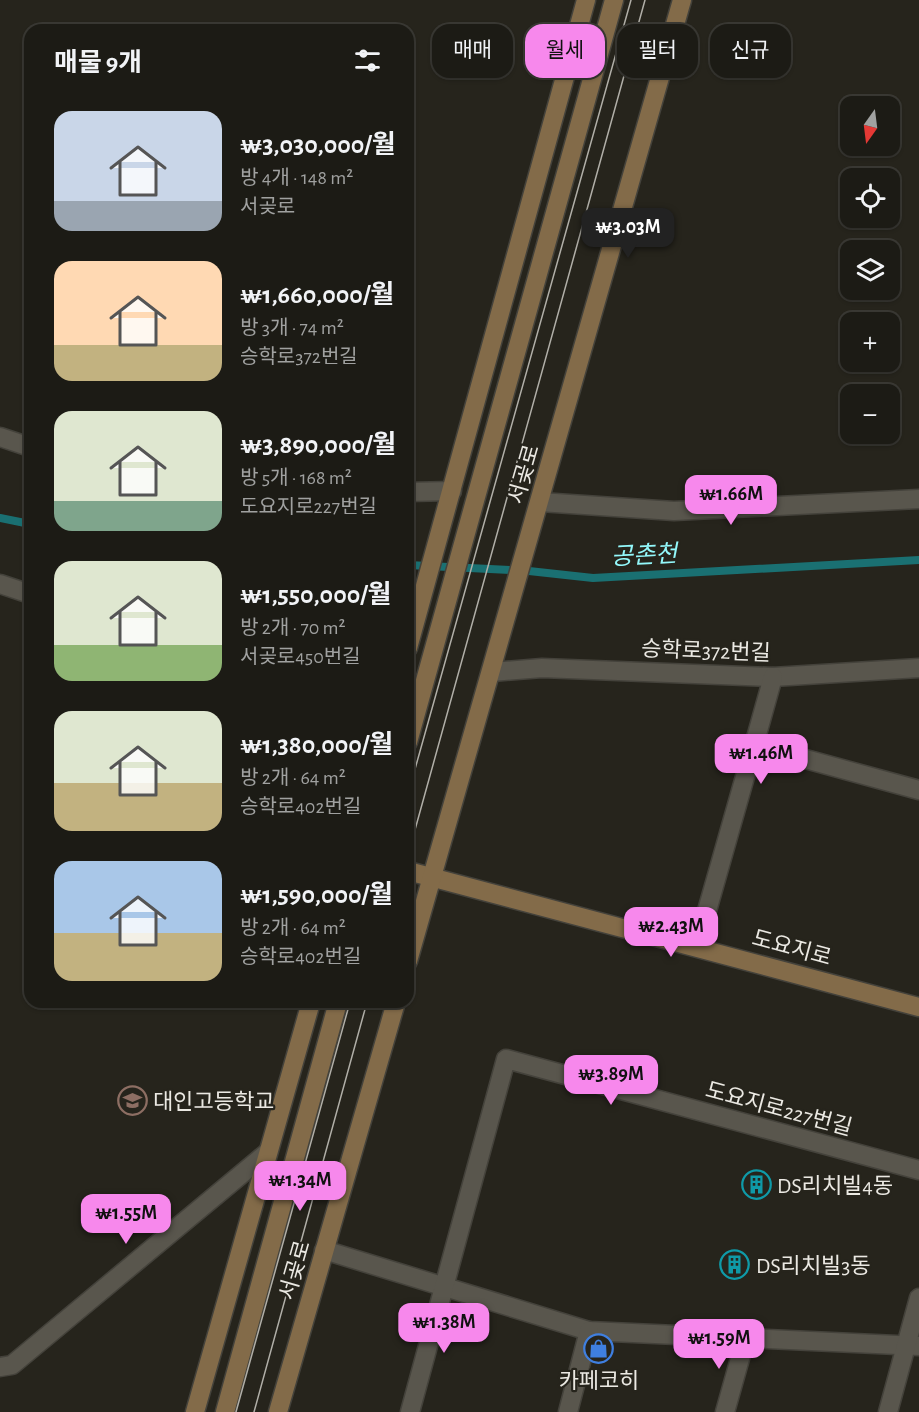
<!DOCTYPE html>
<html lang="ko">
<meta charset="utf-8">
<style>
body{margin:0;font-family:"Alegreya Sans","Noto Sans KR",sans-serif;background:#292822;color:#f1f3f6;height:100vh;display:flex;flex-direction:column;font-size:22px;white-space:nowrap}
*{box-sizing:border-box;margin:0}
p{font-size:20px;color:#a0a1a0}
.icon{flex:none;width:33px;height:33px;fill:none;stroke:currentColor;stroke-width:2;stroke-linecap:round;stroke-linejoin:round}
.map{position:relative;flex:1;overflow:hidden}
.side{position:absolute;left:24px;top:24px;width:390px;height:984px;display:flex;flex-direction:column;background:#1c1b15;border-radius:18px;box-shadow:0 2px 4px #0004,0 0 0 2px #3a3934}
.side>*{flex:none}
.top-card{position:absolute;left:432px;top:24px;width:396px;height:54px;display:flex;gap:12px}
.needle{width:39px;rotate:194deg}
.buttons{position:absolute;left:840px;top:96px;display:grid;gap:12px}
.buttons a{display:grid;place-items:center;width:60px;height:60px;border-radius:12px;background:#1c1b15;box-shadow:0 2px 4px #0004,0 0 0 2px #3a3934;font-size:30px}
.price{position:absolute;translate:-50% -51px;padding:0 14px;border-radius:12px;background:#f788ec;color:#111;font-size:20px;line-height:39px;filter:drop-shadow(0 2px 3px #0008)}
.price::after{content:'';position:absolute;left:50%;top:36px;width:18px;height:14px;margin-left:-9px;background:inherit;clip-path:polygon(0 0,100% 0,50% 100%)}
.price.active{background:#222;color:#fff}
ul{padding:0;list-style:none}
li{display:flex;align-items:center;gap:18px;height:150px;padding:0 30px}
li span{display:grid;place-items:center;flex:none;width:168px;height:120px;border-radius:18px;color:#555}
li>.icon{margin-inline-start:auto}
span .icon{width:72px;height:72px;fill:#fffc;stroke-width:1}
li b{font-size:26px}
h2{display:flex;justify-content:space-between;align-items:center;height:72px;padding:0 30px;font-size:26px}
.pill{padding:0 21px;border-radius:18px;background:#1c1b15;box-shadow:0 2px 4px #0004,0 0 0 2px #3a3934;font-size:21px;line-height:54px}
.pill.active{background:#f788ec;color:#111}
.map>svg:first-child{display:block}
</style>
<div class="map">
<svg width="919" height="1412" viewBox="0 0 919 1412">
<rect width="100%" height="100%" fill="#26241c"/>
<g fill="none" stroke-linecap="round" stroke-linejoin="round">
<!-- stream -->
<g stroke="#1a7072" stroke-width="8">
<polyline points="0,518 30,524"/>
<polyline points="408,565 529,571 593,578 919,560"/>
</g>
<defs>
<g id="street">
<polyline points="0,437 30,447"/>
<polyline points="408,492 452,491"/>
<polyline points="540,502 674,511 919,499"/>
<polyline points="0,584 30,594"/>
<polyline points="492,672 542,668 773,677 919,668"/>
<polyline points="754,745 773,677"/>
<polyline points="697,946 754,745 919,790"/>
<polyline points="324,1250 589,1331 919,1346"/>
<polyline points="0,1367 12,1365 268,1152"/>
<polyline points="410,1412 506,1059 919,1170"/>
<polyline points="568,1412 589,1331"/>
<polyline points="725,1412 746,1337"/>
<polyline points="888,1412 919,1298"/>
</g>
<g id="secondary">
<polyline points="408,648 586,0"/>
<polyline points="408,742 614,0"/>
<polyline points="408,871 919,1007"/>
<polyline points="408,961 682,0"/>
<polyline points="195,1412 311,1002"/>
<polyline points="225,1412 338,1002"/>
<polyline points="278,1412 396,1002"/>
</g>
</defs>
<!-- street casing -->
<use href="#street" stroke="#44423b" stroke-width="21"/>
<!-- secondary casing -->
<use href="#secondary" stroke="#44423b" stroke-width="21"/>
<!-- street -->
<use href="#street" stroke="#59564d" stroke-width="18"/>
<!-- secondary -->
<use href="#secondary" stroke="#836b49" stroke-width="18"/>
<!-- tram -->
<g stroke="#b1afa8" stroke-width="1.5">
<polyline points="408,794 631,0"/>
<polyline points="408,855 645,0"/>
<polyline points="236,1412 350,1002"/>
<polyline points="254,1412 367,1002"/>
</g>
</g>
<!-- icons -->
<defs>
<symbol id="school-ring" viewBox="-11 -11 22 22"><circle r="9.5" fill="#26241c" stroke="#8d6e63" stroke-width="1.5"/><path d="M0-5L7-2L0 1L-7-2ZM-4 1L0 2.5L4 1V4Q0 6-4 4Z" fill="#8d6e63"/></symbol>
<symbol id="building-ring" viewBox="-11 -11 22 22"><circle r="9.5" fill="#26241c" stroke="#0f9aa8" stroke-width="1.5"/><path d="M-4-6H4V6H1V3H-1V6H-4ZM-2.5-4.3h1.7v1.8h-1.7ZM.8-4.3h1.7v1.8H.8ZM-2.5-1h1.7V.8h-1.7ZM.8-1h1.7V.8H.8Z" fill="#0f9aa8"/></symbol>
<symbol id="shop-ring" viewBox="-11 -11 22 22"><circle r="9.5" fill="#26241c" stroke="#3f7fe0" stroke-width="1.5"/><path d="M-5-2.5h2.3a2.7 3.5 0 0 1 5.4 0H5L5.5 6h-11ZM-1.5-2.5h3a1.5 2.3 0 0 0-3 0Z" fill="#3f7fe0"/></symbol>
</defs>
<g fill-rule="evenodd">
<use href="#school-ring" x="116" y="1084" width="33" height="33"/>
<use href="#building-ring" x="740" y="1168" width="33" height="33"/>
<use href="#building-ring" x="718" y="1248" width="33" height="33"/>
<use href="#shop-ring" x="582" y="1332" width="33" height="33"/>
</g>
<g text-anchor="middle" stroke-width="4.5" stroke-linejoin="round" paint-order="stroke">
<!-- street labels -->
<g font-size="22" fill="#ebe9e3" stroke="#26241c">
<text transform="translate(523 474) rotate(-74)" y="8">서곶로</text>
<text transform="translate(706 650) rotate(2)" y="8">승학로372번길</text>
<text transform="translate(792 947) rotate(15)" y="8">도요지로</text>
<text transform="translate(779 1108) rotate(15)" y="8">도요지로227번길</text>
<text transform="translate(294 1270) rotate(-74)" y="8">서곶로</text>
</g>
<!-- poi labels -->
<g font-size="22" fill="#ebe9e3" stroke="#26241c" text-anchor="start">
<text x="153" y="1109">대인고등학교</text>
<text x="777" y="1193">DS리치빌4동</text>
<text x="756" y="1273">DS리치빌3동</text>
<text x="599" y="1388" text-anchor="middle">카페코히</text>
</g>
<!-- water labels -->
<g font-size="24" font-style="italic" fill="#93f8fb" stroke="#26241c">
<text transform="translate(644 555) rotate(-3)" y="8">공촌천</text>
</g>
</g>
</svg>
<div class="buttons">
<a><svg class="needle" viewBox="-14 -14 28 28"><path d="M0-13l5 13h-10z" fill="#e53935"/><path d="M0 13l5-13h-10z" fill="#a0a1a0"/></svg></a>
<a><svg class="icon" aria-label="locate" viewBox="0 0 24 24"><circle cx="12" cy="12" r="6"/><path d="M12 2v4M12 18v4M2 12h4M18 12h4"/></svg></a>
<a><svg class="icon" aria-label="layers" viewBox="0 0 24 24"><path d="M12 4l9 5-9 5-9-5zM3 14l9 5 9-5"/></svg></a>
<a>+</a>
<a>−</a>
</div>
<b class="price active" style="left:628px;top:259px">₩3.03M</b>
<b class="price" style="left:731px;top:526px">₩1.66M</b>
<b class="price" style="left:761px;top:785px">₩1.46M</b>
<b class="price" style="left:671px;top:958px">₩2.43M</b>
<b class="price" style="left:611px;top:1106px">₩3.89M</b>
<b class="price" style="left:300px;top:1212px">₩1.34M</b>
<b class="price" style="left:126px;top:1245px">₩1.55M</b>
<b class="price" style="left:444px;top:1354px">₩1.38M</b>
<b class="price" style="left:719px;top:1370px">₩1.59M</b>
<div class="top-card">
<a class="pill">매매</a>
<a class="pill active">월세</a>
<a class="pill">필터</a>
<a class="pill">신규</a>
</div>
<section class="side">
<h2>매물 9개<svg class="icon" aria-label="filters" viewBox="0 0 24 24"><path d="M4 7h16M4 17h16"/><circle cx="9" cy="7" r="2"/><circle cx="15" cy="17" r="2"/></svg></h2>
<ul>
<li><span style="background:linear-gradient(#c9d6e8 75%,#9aa5b1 0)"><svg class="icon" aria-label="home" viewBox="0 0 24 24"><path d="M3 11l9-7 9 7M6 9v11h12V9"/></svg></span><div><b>₩3,030,000/월</b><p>방 4개 · 148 m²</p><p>서곶로</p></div></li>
<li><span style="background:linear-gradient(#ffd9b3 70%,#c2b280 0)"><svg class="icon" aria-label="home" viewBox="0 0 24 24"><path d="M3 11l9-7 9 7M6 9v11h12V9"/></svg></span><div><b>₩1,660,000/월</b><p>방 3개 · 74 m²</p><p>승학로372번길</p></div></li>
<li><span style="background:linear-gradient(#dfe7d0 75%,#7fa58c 0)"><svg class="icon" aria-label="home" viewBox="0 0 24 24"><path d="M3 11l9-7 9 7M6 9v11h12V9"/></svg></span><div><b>₩3,890,000/월</b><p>방 5개 · 168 m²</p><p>도요지로227번길</p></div></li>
<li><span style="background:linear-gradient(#dfe7d0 70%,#8fb573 0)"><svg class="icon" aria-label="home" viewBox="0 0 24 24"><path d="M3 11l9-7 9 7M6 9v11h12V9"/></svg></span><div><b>₩1,550,000/월</b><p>방 2개 · 70 m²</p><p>서곶로450번길</p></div></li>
<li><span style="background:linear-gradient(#dfe7d0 60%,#c2b280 0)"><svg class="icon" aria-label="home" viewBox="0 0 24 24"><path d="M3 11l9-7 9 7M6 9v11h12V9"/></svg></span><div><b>₩1,380,000/월</b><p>방 2개 · 64 m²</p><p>승학로402번길</p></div></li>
<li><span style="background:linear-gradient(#a9c7e8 60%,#c2b280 0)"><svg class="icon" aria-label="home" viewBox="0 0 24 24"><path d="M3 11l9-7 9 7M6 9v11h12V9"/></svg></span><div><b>₩1,590,000/월</b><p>방 2개 · 64 m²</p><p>승학로402번길</p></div></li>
</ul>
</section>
</div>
